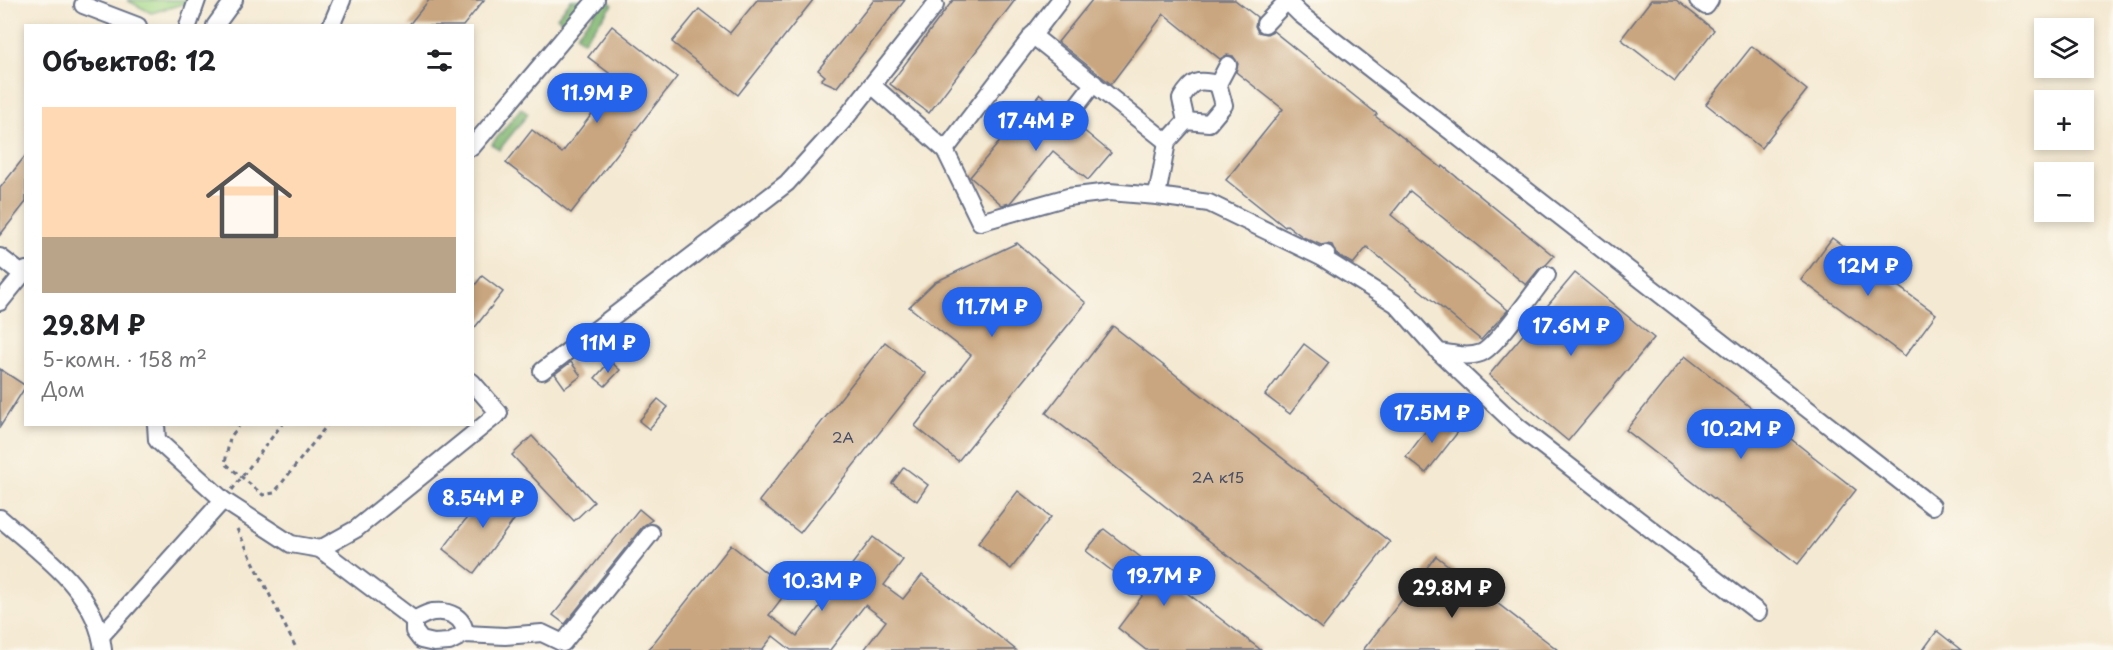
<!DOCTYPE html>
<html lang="ru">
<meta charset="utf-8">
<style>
body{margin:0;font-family:"Playpen Sans",sans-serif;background:#f2f2f2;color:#202124;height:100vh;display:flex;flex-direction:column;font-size:22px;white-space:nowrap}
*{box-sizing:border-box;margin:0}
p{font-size:20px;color:#757577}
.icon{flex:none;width:33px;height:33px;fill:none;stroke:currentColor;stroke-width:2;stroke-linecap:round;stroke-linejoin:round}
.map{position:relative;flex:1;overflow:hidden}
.drawer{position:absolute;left:24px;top:24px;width:450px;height:402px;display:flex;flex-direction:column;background:#fff;border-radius:0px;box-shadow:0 3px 9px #0003}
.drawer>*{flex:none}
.controls{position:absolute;left:2034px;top:18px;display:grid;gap:12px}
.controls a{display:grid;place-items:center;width:60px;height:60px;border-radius:0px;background:#fff;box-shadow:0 3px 9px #0003;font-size:30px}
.price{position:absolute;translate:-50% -51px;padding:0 14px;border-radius:21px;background:#2563eb;color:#fff;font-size:20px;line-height:39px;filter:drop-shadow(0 2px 3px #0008)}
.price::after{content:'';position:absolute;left:50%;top:36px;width:18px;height:14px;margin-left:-9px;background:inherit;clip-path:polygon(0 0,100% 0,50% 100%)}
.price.active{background:#222;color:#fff}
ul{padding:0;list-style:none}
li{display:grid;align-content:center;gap:12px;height:318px;padding:0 18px}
li span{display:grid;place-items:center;height:186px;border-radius:0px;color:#555}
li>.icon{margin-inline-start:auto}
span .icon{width:108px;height:108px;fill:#fffc;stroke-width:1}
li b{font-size:26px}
h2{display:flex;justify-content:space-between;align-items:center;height:72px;padding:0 18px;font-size:26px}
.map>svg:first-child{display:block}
</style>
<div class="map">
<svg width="2113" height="650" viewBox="0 0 2113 650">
<rect width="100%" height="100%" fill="#fbf7ec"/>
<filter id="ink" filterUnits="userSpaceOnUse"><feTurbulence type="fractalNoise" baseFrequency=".0167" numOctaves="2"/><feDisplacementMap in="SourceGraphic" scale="12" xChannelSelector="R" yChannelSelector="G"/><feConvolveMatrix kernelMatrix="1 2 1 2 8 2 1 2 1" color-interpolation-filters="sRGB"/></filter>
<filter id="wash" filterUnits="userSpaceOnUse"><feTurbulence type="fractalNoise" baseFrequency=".008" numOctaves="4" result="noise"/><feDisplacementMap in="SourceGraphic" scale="24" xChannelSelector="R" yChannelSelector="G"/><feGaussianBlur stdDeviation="1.35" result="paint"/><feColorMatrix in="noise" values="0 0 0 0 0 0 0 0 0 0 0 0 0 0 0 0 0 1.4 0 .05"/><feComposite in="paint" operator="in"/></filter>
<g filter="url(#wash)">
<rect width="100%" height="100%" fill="#f4e9d2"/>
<!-- green -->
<polygon fill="#a5d989" stroke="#608474" stroke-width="1.5" points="127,0 197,0 151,13"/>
<!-- forest -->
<g fill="#84b975" stroke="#50746a" stroke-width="1.5">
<polygon points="571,0 583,0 564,23 557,17"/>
<polygon points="605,0 613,5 583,41 576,35"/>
<polygon points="521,108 528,114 499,150 492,144"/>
</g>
<g id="blocks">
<!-- building -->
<g fill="#c9a67f">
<polygon points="429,0 484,0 463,26 408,26"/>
<polygon points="757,0 813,0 738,95 672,42 699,9 730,33"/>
<polygon points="874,0 905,0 837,87 821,80 825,76 818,70"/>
<polygon points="953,0 1015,0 929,113 890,84"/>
<polygon points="1092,0 1235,0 1257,17 1255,26 1258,32 1267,34 1273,31 1377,114 1375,116 1442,168 1443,166 1554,256 1546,265 1539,269 1526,285 1410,191 1391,215 1508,310 1481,340 1367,247 1353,264 1336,254 1332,245 1327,244 1321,245 1303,237 1287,225 1285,227 1226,180 1283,109 1236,72 1238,64 1233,56 1227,55 1220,59 1164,14 1111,84 1058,42"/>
<polygon points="1651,0 1676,0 1714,30 1675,81 1621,39"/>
<polygon points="612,26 677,77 571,213 506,163 532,130 562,153 618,80 588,57"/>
<polygon points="1752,46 1807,90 1761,148 1706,104"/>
<polygon points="1040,94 1060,110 1058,116 1061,125 1067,127 1076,124 1111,153 1088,180 1053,151 1010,203 1002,205 970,177"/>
<polygon points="26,155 26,202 0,235 0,188"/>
<polygon points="1832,238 1936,314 1905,356 1801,280"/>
<polygon points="1017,243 1086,303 958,461 915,426 971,355 909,307 935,282"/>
<polygon points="1575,273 1654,338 1568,441 1489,375"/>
<polygon points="482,276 503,292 472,331 472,289"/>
<polygon points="1113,326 1390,542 1322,629 1046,413"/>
<polygon points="885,342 926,374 800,533 759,501"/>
<polygon points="1304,344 1329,363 1290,414 1265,395"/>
<polygon points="1685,356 1856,490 1798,564 1626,430"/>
<polygon points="610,361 620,370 605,386 595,378"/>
<polygon points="571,362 581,376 565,388 555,374"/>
<polygon points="0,369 26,386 0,427"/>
<polygon points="658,399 668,407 649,429 639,421"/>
<polygon points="1437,416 1458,432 1426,473 1406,457"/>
<polygon points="532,436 594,502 574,521 512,455"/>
<polygon points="904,467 928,485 917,501 892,483"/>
<polygon points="492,485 523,508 474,573 443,549"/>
<polygon points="1018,491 1051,517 1011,569 978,543"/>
<polygon points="639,509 652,520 643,526 565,624 553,615"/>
<polygon points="1104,529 1261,650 1146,650 1118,628 1143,595 1086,551"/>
<polygon points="873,537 903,560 884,585 903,599 922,575 1016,650 864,650 886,621 865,605 830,650 791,650 773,636 762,650 648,650 731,545 788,590 769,615 797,636"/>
<polygon points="1436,556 1558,650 1363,650"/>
<polygon points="1937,631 1961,650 1923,650"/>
</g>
</g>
</g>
<g filter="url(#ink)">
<use href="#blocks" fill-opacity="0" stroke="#677087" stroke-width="1.5"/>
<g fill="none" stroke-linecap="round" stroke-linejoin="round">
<defs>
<g id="minor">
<polyline points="1286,0 1300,14 1932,506"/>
<polyline points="1698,0 1706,6 1710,0"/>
<polyline points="83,5 138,26"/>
<polyline points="1265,24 1287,1"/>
<polyline points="188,26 197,0"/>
<polyline points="215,26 234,0"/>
<polyline points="331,26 342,0"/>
<polyline points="1032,35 1167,142"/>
<polyline points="1228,65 1218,84 1224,105 1209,123 1186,121 1167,142 1157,196 1209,203 1323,258 1326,254"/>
<polyline points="872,85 945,150 980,222 1068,197 1109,192 1157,196"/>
<polyline points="1068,117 1094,83"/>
<path d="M1186 121 1181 99C1192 80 1198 79 1218 84"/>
<polyline points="472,147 596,0"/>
<polyline points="945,150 1060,0"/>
<polyline points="0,257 22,274"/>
<path d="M1323 258 1396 304 1439 352C1453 354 1468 358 1481 353 1496 347 1535 290 1547 275"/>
<polyline points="0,302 26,270"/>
<polyline points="1439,352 1517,426 1758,612"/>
<polyline points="542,371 787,183 844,120 935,5"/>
<polyline points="156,424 157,440 223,500 291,544 320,549 356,529 499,413 472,382"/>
<path d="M0 518C41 554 97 591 103 650"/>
<polyline points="320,549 414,620"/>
<polyline points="414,620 414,631 421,640 434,643 449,642 465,634 505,636 542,633 563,643 651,533"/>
<path d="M414 620C420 617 426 613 433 612 449 610 464 617 465 634"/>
<polyline points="101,636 223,500"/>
</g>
</defs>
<!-- minor casing -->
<use href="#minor" stroke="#677087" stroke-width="20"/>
<!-- path -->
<g stroke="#677087" stroke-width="3" stroke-dasharray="4.5 4.5" stroke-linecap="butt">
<polyline points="240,424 230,438 225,463 263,495 274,493 328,424"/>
<polyline points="232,490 282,424"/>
<polyline points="237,529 297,650"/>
</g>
<!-- minor -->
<use href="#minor" stroke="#fff" stroke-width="16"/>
</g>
</g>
<g text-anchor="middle" stroke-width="4.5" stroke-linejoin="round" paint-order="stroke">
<!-- number labels -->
<g font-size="15" fill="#464d66">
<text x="843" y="443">2А</text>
<text x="1218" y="483">2А к15</text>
</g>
</g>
</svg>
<div class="controls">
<a><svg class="icon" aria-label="layers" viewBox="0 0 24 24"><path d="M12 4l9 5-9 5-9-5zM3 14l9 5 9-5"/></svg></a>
<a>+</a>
<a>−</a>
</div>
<b class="price" style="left:597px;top:124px">11.9M ₽</b>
<b class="price" style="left:1036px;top:152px">17.4M ₽</b>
<b class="price" style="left:1868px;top:297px">12M ₽</b>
<b class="price" style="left:992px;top:338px">11.7M ₽</b>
<b class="price" style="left:1571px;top:357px">17.6M ₽</b>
<b class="price" style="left:608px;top:374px">11M ₽</b>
<b class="price" style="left:1432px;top:444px">17.5M ₽</b>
<b class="price" style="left:1741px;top:460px">10.2M ₽</b>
<b class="price" style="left:483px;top:529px">8.54M ₽</b>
<b class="price" style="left:1164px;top:607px">19.7M ₽</b>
<b class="price" style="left:822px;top:612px">10.3M ₽</b>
<b class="price active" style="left:1452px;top:619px">29.8M ₽</b>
<section class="drawer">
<h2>Объектов: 12<svg class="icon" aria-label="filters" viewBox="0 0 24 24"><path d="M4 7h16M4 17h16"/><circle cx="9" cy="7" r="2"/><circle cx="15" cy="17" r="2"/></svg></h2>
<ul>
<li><span style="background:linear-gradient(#ffd9b3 70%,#b9a48a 0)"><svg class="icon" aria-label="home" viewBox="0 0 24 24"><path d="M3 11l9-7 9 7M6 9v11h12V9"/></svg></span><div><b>29.8M ₽</b><p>5-комн. · 158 m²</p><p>Дом</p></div></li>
</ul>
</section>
</div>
